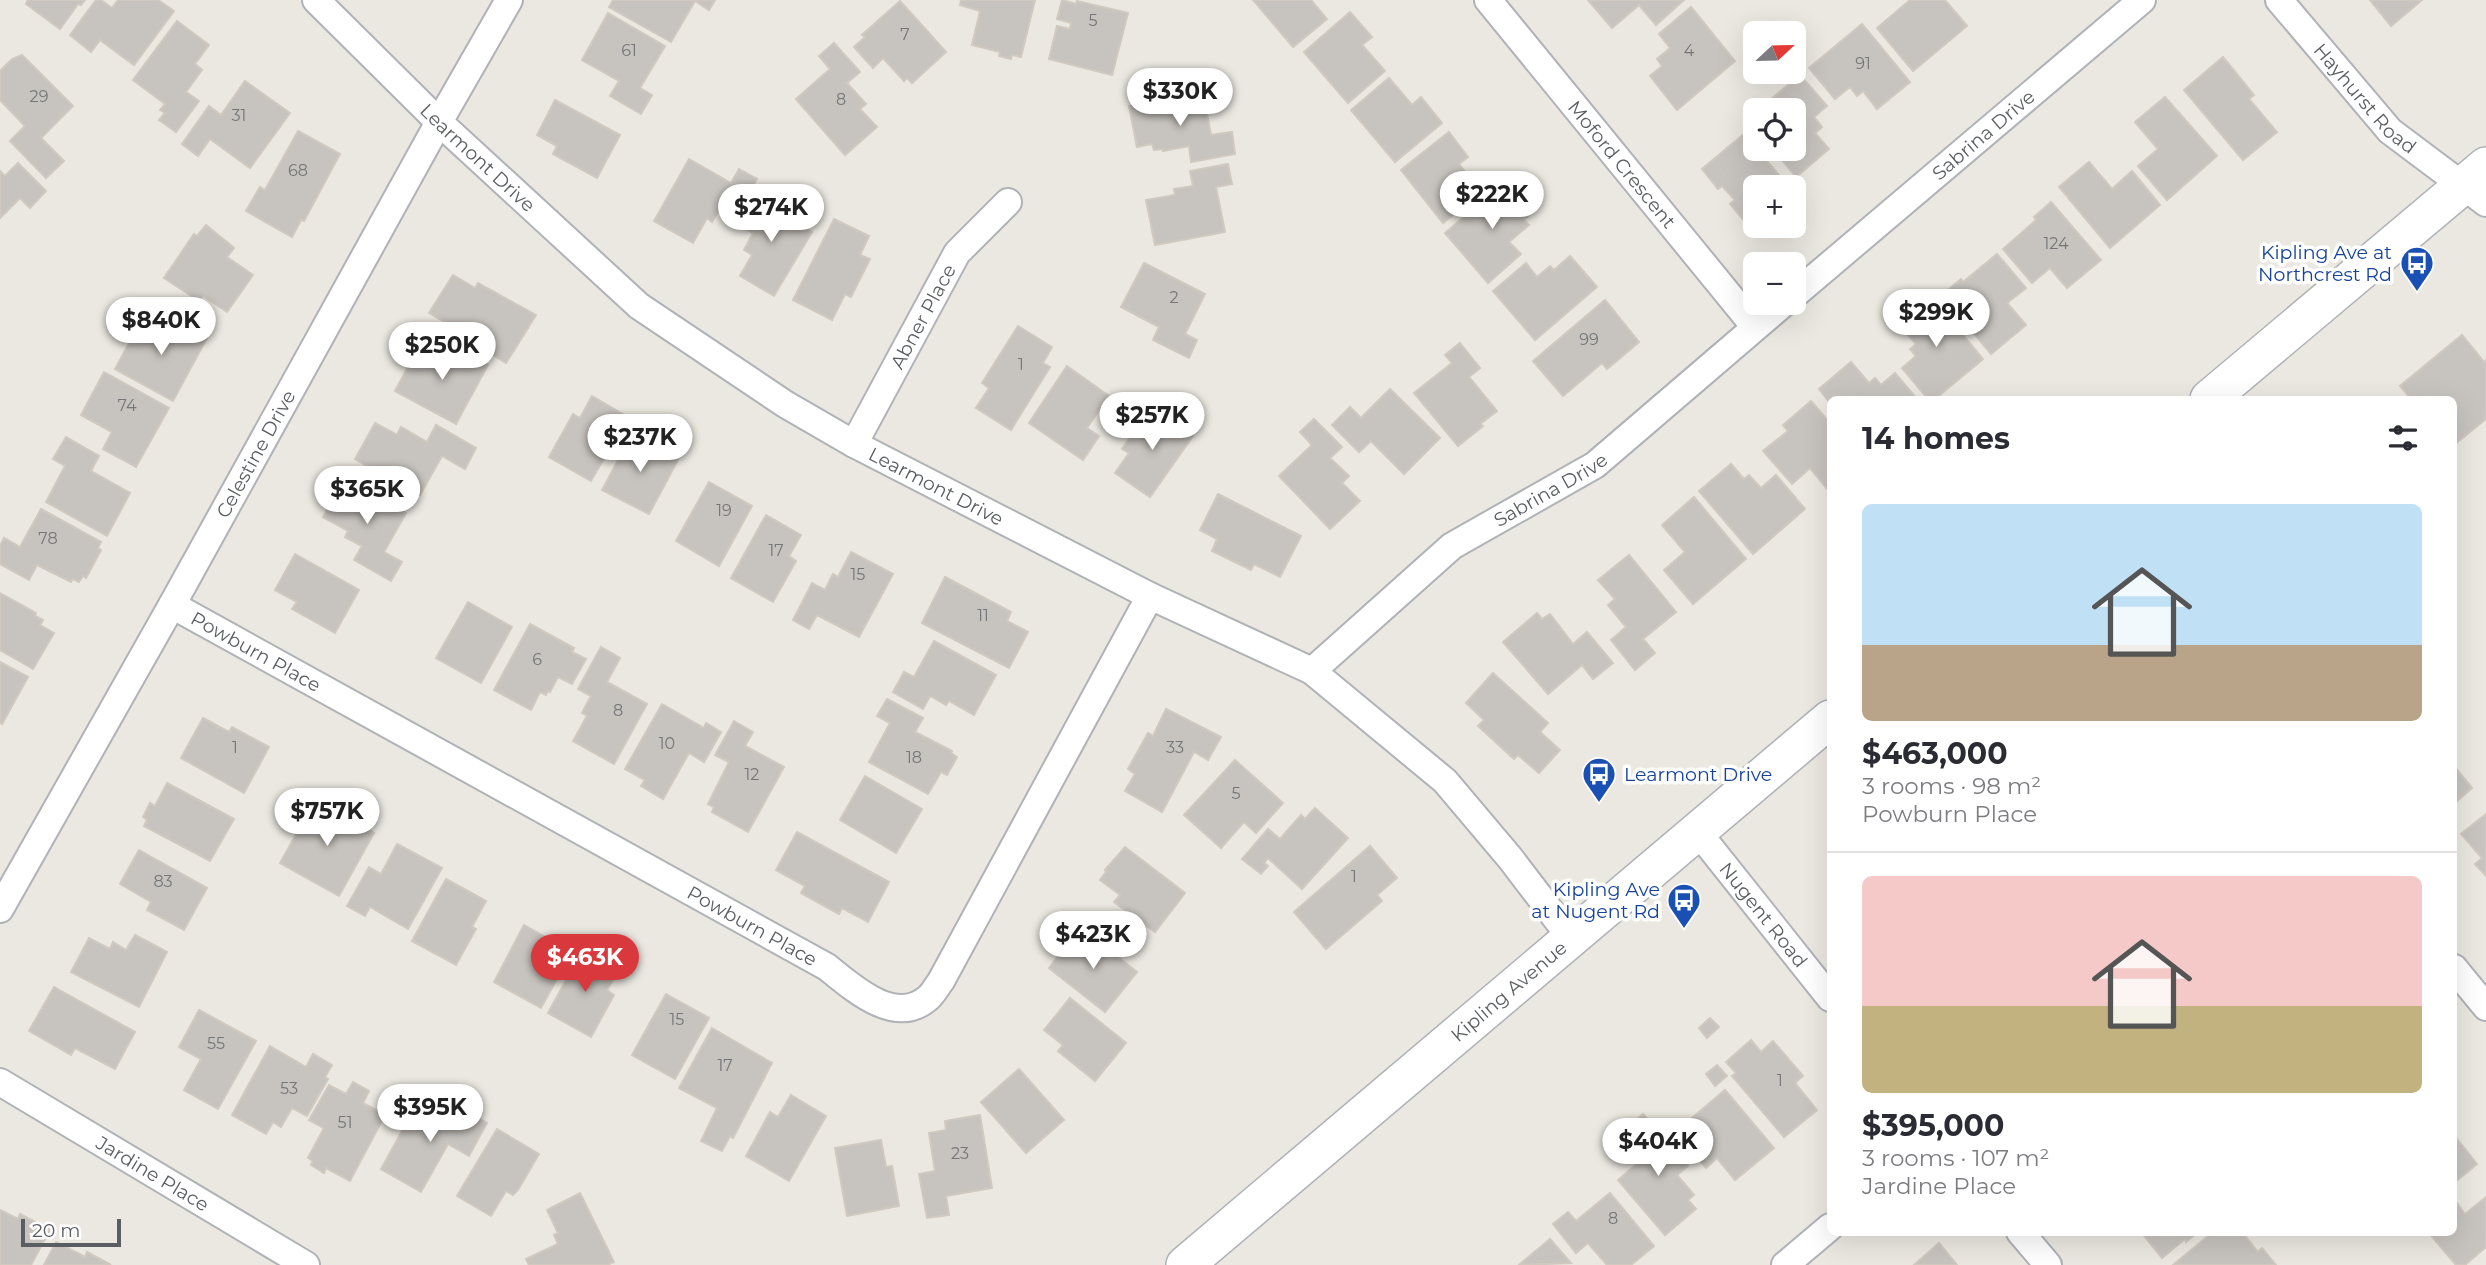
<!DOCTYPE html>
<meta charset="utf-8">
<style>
body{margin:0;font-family:Montserrat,sans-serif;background:#f2f2f3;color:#2b2b33;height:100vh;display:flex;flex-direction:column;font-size:26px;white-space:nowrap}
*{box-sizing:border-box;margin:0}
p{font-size:23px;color:#7c7c81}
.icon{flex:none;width:38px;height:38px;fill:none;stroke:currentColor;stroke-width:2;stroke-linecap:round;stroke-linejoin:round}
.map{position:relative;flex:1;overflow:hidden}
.panel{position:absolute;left:1827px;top:396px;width:630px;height:840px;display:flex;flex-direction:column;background:#fff;border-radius:10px;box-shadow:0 7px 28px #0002}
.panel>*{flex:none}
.needle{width:46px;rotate:68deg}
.fabs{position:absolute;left:1743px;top:21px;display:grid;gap:14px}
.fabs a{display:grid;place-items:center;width:63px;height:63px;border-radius:10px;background:#fff;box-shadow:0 7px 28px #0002;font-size:35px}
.scale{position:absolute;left:21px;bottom:18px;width:100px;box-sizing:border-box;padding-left:7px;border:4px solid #5a5d61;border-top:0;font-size:19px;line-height:24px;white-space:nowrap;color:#5a5d61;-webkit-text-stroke:5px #fff;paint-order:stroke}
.price{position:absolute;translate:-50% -60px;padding:0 16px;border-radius:24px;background:#fff;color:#222;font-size:23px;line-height:46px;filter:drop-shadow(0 2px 4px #0008)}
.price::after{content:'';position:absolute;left:50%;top:42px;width:21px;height:16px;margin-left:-10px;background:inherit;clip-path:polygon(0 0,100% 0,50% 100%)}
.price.on{background:#d9393c;color:#fff}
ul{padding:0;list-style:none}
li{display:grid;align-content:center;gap:14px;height:371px;padding:0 35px}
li+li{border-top:2px solid #e1e1e2}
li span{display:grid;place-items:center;height:217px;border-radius:10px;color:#555}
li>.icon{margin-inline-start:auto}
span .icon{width:126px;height:126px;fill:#fffc;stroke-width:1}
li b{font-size:30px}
h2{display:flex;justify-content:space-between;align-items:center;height:84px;padding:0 35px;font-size:30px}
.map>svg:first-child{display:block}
</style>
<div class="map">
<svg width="2486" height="1265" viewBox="0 0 2486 1265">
<rect width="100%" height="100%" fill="#ebe8e1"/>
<!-- building -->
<g fill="#c7c3be" stroke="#cfc9c0" stroke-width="2">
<polygon points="28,0 85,0 81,5 78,4 60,29 26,4"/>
<polygon points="96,0 101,0 112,8 118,0 158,0 174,11 134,65 100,40 91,52 70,35"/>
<polygon points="613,0 715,0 709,10 695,1 671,42 609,7"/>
<polygon points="961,0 1035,0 1021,57 1012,55 1011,59 999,56 1000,52 972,45 980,11 960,5"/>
<polygon points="1062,0 1076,4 1077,1 1128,13 1112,75 1049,59 1057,26 1070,29 1071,23 1057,19"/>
<polygon points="1253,0 1311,0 1327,19 1293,47"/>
<polygon points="1588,0 1684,0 1656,25 1639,5 1612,28"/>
<polygon points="1910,0 1945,0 1967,26 1913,71 1877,28"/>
<polygon points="2370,0 2422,0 2391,26"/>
<polygon points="900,1 946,52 912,83 907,78 904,81 883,58 873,68 854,47 865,37 862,35"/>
<polygon points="1691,7 1735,61 1677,110 1650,76 1662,66 1657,59 1670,48 1659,34"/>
<polygon points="1350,12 1372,37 1362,45 1385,71 1348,103 1304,52"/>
<polygon points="608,13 665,46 640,88 652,95 641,114 610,96 619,81 582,60"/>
<polygon points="177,21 209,45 195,64 202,70 186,92 199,101 176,132 159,120 165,113 160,110 165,104 133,80"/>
<polygon points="1862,24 1910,82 1877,109 1863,91 1857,96 1850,87 1835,99 1809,68"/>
<polygon points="834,43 860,72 847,83 866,104 860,109 877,127 845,155 796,99 830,69 819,56"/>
<polygon points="22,55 73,106 41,138 64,161 46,178 10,141 25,126 0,100 0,71 12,59"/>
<polygon points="2223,57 2254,95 2249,99 2277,132 2243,160 2184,90"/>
<polygon points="1800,75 1827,106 1814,117 1822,127 1815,133 1829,149 1796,177 1773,149 1794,149 1794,110 1758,110"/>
<polygon points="1389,78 1412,105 1421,97 1442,123 1395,162 1351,110"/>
<polygon points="245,81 290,113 250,168 210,139 198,156 182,144 209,106 221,115"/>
<polygon points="1203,93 1211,135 1232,132 1235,154 1191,162 1189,146 1163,151 1163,149 1154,150 1152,144 1137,147 1129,106"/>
<polygon points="2165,97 2217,156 2167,200 2138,166 2158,149 2135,122"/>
<polygon points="555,100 620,135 597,178 553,154 557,146 537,135"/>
<polygon points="298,131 340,154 304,221 301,220 292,237 246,211 260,187 265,190"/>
<polygon points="1449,132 1468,157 1459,164 1481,192 1443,223 1401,170"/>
<polygon points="1744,134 1789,187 1755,187 1755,216 1746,223 1730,204 1735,200 1722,186 1718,189 1702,169"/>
<polygon points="689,159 731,183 739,169 757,179 738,214 722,205 712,222 707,218 693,243 654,221"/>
<polygon points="2089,162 2112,189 2132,171 2160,205 2110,248 2059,187"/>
<polygon points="18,163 46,191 30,208 20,198 0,218 0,171 5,176"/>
<polygon points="1228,164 1232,184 1216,187 1225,232 1155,245 1146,200 1175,195 1174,189 1193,186 1190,171"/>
<polygon points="1507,180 1533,212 1524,220 1529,225 1509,242 1521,254 1488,283 1445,233"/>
<polygon points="761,190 779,200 774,210 812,232 774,296 740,276 752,255 744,250 753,233 740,226"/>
<polygon points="2051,202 2101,260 2067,288 2050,268 2032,283 2003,249 2036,220 2034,217"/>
<polygon points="834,219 869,236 860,255 870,259 851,297 845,294 832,320 793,300"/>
<polygon points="206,225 234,248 227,257 253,275 227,312 203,296 199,301 164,278 194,234 197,236"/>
<polygon points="1997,254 2026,288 2007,303 2026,325 1991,354 1942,295 1961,279 1963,282"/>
<polygon points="1570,256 1597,287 1535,340 1493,291 1526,263 1537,277 1550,266 1554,270"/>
<polygon points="1144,263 1205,294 1185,334 1197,340 1189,358 1153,340 1159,327 1121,307"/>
<polygon points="453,275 475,288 478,283 536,315 506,363 482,348 484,345 429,313"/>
<polygon points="1930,295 1983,359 1935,399 1928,399 1902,368 1916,356 1910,349 1916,344 1897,323"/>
<polygon points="1605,300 1639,342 1607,369 1602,363 1563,396 1533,361"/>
<polygon points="141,321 167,335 175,321 207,338 173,401 115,369"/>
<polygon points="1018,326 1052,347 1043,363 1050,367 1011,430 976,408 989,388 982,383"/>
<polygon points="2462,335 2484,362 2486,360 2486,419 2454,445 2454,399 2411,399 2400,386"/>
<polygon points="1460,343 1480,368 1469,377 1497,411 1480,424 1483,426 1458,446 1414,393 1452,363 1445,355"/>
<polygon points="456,347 488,365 456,424 395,391 418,348 448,364"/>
<polygon points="1851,362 1869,383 1875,378 1881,385 1895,373 1917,399 1830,399 1830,403 1819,389"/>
<polygon points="1067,366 1109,396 1087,428 1099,436 1083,460 1029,423"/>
<polygon points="104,372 169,408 136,467 103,449 112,432 81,415"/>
<polygon points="1390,389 1440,438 1404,474 1371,441 1359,452 1332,425 1350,407 1361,418"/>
<polygon points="592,396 628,417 591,481 549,457 573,414 580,418"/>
<polygon points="1811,401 1830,423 1830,488 1828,490 1810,468 1792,484 1763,451 1788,431 1783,425"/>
<polygon points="1151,407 1193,436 1150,497 1115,473 1129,453 1122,449"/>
<polygon points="1314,419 1342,447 1330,458 1349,476 1342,483 1360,501 1330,529 1279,476 1312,445 1300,432"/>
<polygon points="375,423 397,435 401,427 427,442 436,425 476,448 465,469 442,456 420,495 355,459"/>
<polygon points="633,432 650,441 649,444 678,460 649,514 602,490"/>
<polygon points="66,437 99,456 91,471 130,493 107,536 46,502 65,466 53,459"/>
<polygon points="1731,464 1744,479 1749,475 1761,488 1776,475 1805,509 1753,554 1699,491"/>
<polygon points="345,478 406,513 384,552 402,562 391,581 354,560 362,546 345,537 348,531 323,517"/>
<polygon points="709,482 752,506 719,566 676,541"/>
<polygon points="1218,494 1301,536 1280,577 1254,564 1251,570 1212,551 1217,539 1200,530"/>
<polygon points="1694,497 1746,559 1693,604 1664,570 1685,552 1662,525"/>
<polygon points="41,509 101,542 98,548 101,550 86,578 83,576 79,582 73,579 71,582 37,565 29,580 0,564 0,546 4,538 20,547"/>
<polygon points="766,515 801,535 789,556 796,561 773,602 731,578"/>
<polygon points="851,552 893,574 859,637 817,615 809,629 793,620 812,583 825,590 833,574 838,577"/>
<polygon points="295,554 359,590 335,633 292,609 297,602 275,590"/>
<polygon points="1629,555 1676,612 1643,639 1655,653 1635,670 1611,640 1626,627 1608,605 1615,599 1598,580"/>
<polygon points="945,577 1011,612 1007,621 1028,632 1009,668 922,623"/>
<polygon points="0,593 36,613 35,616 43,620 40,625 54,633 33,669 0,650"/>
<polygon points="468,602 512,627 481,683 436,658"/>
<polygon points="1537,613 1542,619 1550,614 1573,644 1587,632 1613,663 1593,679 1582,665 1548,694 1503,642"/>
<polygon points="530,624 574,648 572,652 586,659 572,684 558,677 550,692 548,691 546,695 540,692 531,710 494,690"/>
<polygon points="934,641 996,675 974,715 949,701 946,705 930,696 923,709 893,692 904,672 914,677"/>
<polygon points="601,647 620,658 607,682 647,704 614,764 573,741 587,716 582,713 591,696 578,689"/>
<polygon points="0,662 28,677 2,724 0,722"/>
<polygon points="1493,673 1548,723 1540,732 1560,750 1539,773 1518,755 1514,759 1478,726 1484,720 1466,703"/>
<polygon points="887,699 923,718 915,732 952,751 951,753 957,757 947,775 941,772 928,794 869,762 890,723 877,716"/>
<polygon points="662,704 704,728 706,723 721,732 704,762 689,753 663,799 641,786 645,780 625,769"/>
<polygon points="1166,709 1221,737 1208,760 1194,752 1162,812 1125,791 1135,774 1128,769 1148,733 1153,736"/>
<polygon points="203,718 229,732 232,727 269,747 244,793 181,758"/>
<polygon points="734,721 753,732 745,746 784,767 748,832 712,812 714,807 708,804 729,762 715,755"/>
<polygon points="1235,760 1283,803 1256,833 1244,822 1221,848 1184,815"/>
<polygon points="2454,766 2472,788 2454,804"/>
<polygon points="865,776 922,809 896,853 840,820"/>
<polygon points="167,783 234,819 210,861 144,826 147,820 143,817 150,803 155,806"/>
<polygon points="315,800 374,833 339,896 280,863"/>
<polygon points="1315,808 1348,838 1302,889 1268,858 1264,863 1268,866 1261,874 1242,859 1268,829 1280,839 1301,815 1305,819"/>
<polygon points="2486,814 2486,876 2475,864 2482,858 2461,834"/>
<polygon points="797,832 889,882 868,922 842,908 839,914 801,893 805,886 776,870"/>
<polygon points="397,844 442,868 408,929 370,907 365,916 347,906 369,867 381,874"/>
<polygon points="1370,846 1397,878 1377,895 1382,901 1326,949 1294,912"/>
<polygon points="1125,847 1185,893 1155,932 1114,902 1120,895 1100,880 1106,872 1105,870"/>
<polygon points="139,850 207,888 184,930 147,910 151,902 120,884"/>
<polygon points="446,879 486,901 472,927 476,929 456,965 412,941"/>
<polygon points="524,925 572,952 541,1008 494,982"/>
<polygon points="1076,932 1100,951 1104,946 1137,972 1105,1012 1049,968"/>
<polygon points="135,935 167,952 139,1007 71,972 89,938 110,949 113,942 126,950"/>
<polygon points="583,949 619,969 607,990 614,995 591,1037 548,1013"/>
<polygon points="54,987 135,1032 115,1069 75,1048 71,1055 29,1031"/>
<polygon points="666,994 709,1018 675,1079 632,1055"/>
<polygon points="1070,998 1126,1043 1095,1081 1058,1051 1063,1045 1044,1030"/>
<polygon points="199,1010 256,1041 218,1109 184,1090 201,1059 179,1047"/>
<polygon points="1710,1018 1719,1027 1707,1038 1699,1028"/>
<polygon points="712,1028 772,1063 733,1138 730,1136 722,1151 701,1141 717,1108 679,1088"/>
<polygon points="1751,1040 1761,1052 1773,1041 1803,1076 1795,1083 1817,1110 1784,1137 1732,1076 1736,1073 1726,1062"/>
<polygon points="270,1046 306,1067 313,1054 332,1065 325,1077 328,1079 307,1116 292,1108 281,1127 273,1122 266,1134 232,1115"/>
<polygon points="1717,1065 1727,1076 1715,1086 1706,1074"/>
<polygon points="1019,1069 1064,1120 1026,1153 981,1102"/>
<polygon points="353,1082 369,1091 363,1103 385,1115 350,1181 326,1168 324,1173 311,1165 313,1161 308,1158 324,1128 309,1120 329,1085 346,1094"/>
<polygon points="1725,1090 1774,1148 1735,1180 1717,1158 1706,1168 1678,1134 1689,1125 1686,1123"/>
<polygon points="791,1095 826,1116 789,1181 746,1156 770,1112 778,1117"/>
<polygon points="417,1104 451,1124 460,1108 487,1123 469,1156 448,1144 421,1192 381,1169"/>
<polygon points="1643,1114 1688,1166 1677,1175 1694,1195 1688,1200 1696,1209 1665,1235 1618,1180 1647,1155 1626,1129"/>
<polygon points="980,1115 992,1188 946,1196 949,1215 927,1218 919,1174 935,1171 929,1133 946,1130 945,1121"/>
<polygon points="497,1129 539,1154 518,1190 513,1195 506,1191 491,1216 457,1196"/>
<polygon points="2454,1135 2477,1164 2454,1183"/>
<polygon points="881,1140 886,1167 892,1166 899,1206 847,1216 835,1148"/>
<polygon points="580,1193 614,1262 607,1265 529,1265 526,1259 558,1244 554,1235 558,1233 547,1210"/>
<polygon points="1610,1193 1654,1246 1631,1265 1607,1265 1588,1243 1576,1253 1553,1224 1568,1212 1576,1221"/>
<polygon points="2486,1197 2486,1247 2465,1265 2456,1265 2428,1232 2454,1232 2454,1199 2465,1214"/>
<polygon points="0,1210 18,1219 20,1214 50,1230 31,1265 0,1265"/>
<polygon points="2141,1232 2196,1232 2197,1233 2186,1242 2185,1239 2162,1258"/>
<polygon points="2213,1232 2242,1232 2258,1252 2262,1248 2276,1265 2173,1265"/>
<polygon points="1550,1239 1571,1263 1519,1265"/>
<polygon points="56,1242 85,1257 87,1252 111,1265 44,1265"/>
<polygon points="1939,1243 1957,1265 1914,1265"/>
</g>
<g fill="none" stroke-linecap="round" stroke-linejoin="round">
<defs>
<g id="street">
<path id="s1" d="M316 0 439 122 639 306 785 404 854 444 1150 596 1312 671 1445 781 1510 858 1571 938"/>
<path id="s2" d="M1488 0 1755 327"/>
<path id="s3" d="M2279 0 2390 131 2486 203"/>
<path id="s4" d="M1794 295 2142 0"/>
<path id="s5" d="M854 444 957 253 1008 202"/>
<path id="s6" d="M172 605 827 967C852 987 895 1027 928 998 933 994 937 986 941 981L1150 596"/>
<path id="s7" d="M1312 671 1452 546 1595 465 1784 303"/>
<path id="s8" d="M1697 831 1830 998"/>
<path id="s9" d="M0 909 172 605 439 122 509 0"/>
<polyline points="2454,968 2486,1007"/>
<path id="s10" d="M0 1082 306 1265"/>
<polyline points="2020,1232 2048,1265"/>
<polyline points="1785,1265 1830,1227"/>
</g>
<g id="secondary">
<polyline points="2209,399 2486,166"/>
<path id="s11" d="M1185 1265 1830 719"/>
</g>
</defs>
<!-- street casing -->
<use href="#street" stroke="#afb2b6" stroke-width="30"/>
<!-- secondary casing -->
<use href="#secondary" stroke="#aeb1b5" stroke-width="40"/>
<!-- street -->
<use href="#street" stroke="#fff" stroke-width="26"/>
<!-- secondary -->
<use href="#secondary" stroke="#fff" stroke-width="37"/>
</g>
<!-- icons -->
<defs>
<symbol id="bus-pin" viewBox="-11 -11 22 30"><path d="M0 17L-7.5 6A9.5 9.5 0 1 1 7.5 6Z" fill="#1a4fb4" stroke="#fff"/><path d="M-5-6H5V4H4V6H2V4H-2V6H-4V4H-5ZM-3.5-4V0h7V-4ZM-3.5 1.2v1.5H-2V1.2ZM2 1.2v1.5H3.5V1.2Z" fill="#fff"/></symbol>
</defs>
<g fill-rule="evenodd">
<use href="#bus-pin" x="2398" y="244" width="38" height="52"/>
<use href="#bus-pin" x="1580" y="755" width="38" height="52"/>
<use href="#bus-pin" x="1665" y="881" width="38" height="52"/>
</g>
<g text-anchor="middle" stroke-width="7" stroke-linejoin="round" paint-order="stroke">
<!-- number labels -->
<g font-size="16" fill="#757678">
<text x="1093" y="26">5</text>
<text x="905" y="40">7</text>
<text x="629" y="56">61</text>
<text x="1689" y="56">4</text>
<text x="1863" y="69">91</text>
<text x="39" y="102">29</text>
<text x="841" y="105">8</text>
<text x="239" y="121">31</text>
<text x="298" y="176">68</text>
<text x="2056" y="249">124</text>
<text x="1174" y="303">2</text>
<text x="1589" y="345">99</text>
<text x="1021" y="370">1</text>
<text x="127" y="411">74</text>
<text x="724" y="516">19</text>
<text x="48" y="544">78</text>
<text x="776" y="556">17</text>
<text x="858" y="580">15</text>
<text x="983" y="621">11</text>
<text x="537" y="665">6</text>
<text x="618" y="716">8</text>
<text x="667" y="749">10</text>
<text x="235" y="753">1</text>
<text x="1175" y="753">33</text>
<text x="914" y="763">18</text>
<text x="752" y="780">12</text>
<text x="1236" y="799">5</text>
<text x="1354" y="882">1</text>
<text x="163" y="887">83</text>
<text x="677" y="1025">15</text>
<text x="216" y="1049">55</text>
<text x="725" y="1071">17</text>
<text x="1780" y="1086">1</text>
<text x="289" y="1094">53</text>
<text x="345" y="1128">51</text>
<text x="960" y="1159">23</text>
<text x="1613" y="1224">8</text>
</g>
<!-- street labels -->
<g font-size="19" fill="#5a5d61" stroke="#fff">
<text dy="7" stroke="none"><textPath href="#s3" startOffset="131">Hayhurst Road</textPath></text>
<text dy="7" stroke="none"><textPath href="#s4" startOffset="248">Sabrina Drive</textPath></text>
<text dy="7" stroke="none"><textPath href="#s1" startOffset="226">Learmont Drive</textPath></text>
<text dy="7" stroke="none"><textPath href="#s2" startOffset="212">Moford Crescent</textPath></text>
<text dy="7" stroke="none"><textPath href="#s5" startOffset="145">Abner Place</textPath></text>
<text dy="7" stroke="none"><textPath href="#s9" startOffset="522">Celestine Drive</textPath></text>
<text dy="7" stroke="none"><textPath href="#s1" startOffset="793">Learmont Drive</textPath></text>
<text dy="7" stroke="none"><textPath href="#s7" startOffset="301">Sabrina Drive</textPath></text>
<text dy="7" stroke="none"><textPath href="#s6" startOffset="96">Powburn Place</textPath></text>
<text dy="7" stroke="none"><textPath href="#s8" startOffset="107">Nugent Road</textPath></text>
<text dy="7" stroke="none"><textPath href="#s6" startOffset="663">Powburn Place</textPath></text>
<text dy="7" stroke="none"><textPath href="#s11" startOffset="424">Kipling Avenue</textPath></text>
<text dy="7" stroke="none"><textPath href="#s10" startOffset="178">Jardine Place</textPath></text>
</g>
<!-- transit labels -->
<g font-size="19" fill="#164399" stroke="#fff" text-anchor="end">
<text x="2392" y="259">Kipling Ave at<tspan x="2392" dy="22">Northcrest Rd</tspan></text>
<text x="1624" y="781" text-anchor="start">Learmont Drive</text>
<text x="1660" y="896">Kipling Ave<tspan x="1660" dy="22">at Nugent Rd</tspan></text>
</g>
</g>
</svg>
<div class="fabs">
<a><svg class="needle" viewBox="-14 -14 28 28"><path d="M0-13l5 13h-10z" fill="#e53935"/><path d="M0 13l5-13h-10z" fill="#7c7c81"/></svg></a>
<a><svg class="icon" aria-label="locate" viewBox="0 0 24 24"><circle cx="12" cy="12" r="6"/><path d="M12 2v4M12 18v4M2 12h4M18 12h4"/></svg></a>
<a>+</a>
<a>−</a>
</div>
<div class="scale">20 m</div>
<b class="price" style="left:1180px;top:128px">$330K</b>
<b class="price" style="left:1492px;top:231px">$222K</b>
<b class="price" style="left:771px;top:244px">$274K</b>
<b class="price" style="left:1936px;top:349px">$299K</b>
<b class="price" style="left:161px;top:357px">$840K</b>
<b class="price" style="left:442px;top:382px">$250K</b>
<b class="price" style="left:1152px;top:452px">$257K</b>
<b class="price" style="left:640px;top:474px">$237K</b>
<b class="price" style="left:367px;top:526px">$365K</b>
<b class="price" style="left:327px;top:848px">$757K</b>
<b class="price" style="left:1093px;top:971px">$423K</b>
<b class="price on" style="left:585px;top:994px">$463K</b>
<b class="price" style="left:430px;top:1144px">$395K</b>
<b class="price" style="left:1658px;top:1178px">$404K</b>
<section class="panel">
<h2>14 homes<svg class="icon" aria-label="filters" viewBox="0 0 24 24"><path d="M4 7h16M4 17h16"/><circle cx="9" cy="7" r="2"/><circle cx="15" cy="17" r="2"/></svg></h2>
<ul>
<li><span style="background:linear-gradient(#bfe0f5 65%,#b9a48a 0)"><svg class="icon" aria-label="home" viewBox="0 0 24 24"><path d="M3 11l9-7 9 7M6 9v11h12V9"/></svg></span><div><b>$463,000</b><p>3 rooms · 98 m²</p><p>Powburn Place</p></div></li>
<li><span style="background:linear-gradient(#f6c9c9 60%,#c2b280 0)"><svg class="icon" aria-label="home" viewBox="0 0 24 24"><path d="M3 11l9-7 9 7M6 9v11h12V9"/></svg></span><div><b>$395,000</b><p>3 rooms · 107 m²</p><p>Jardine Place</p></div></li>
</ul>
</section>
</div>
